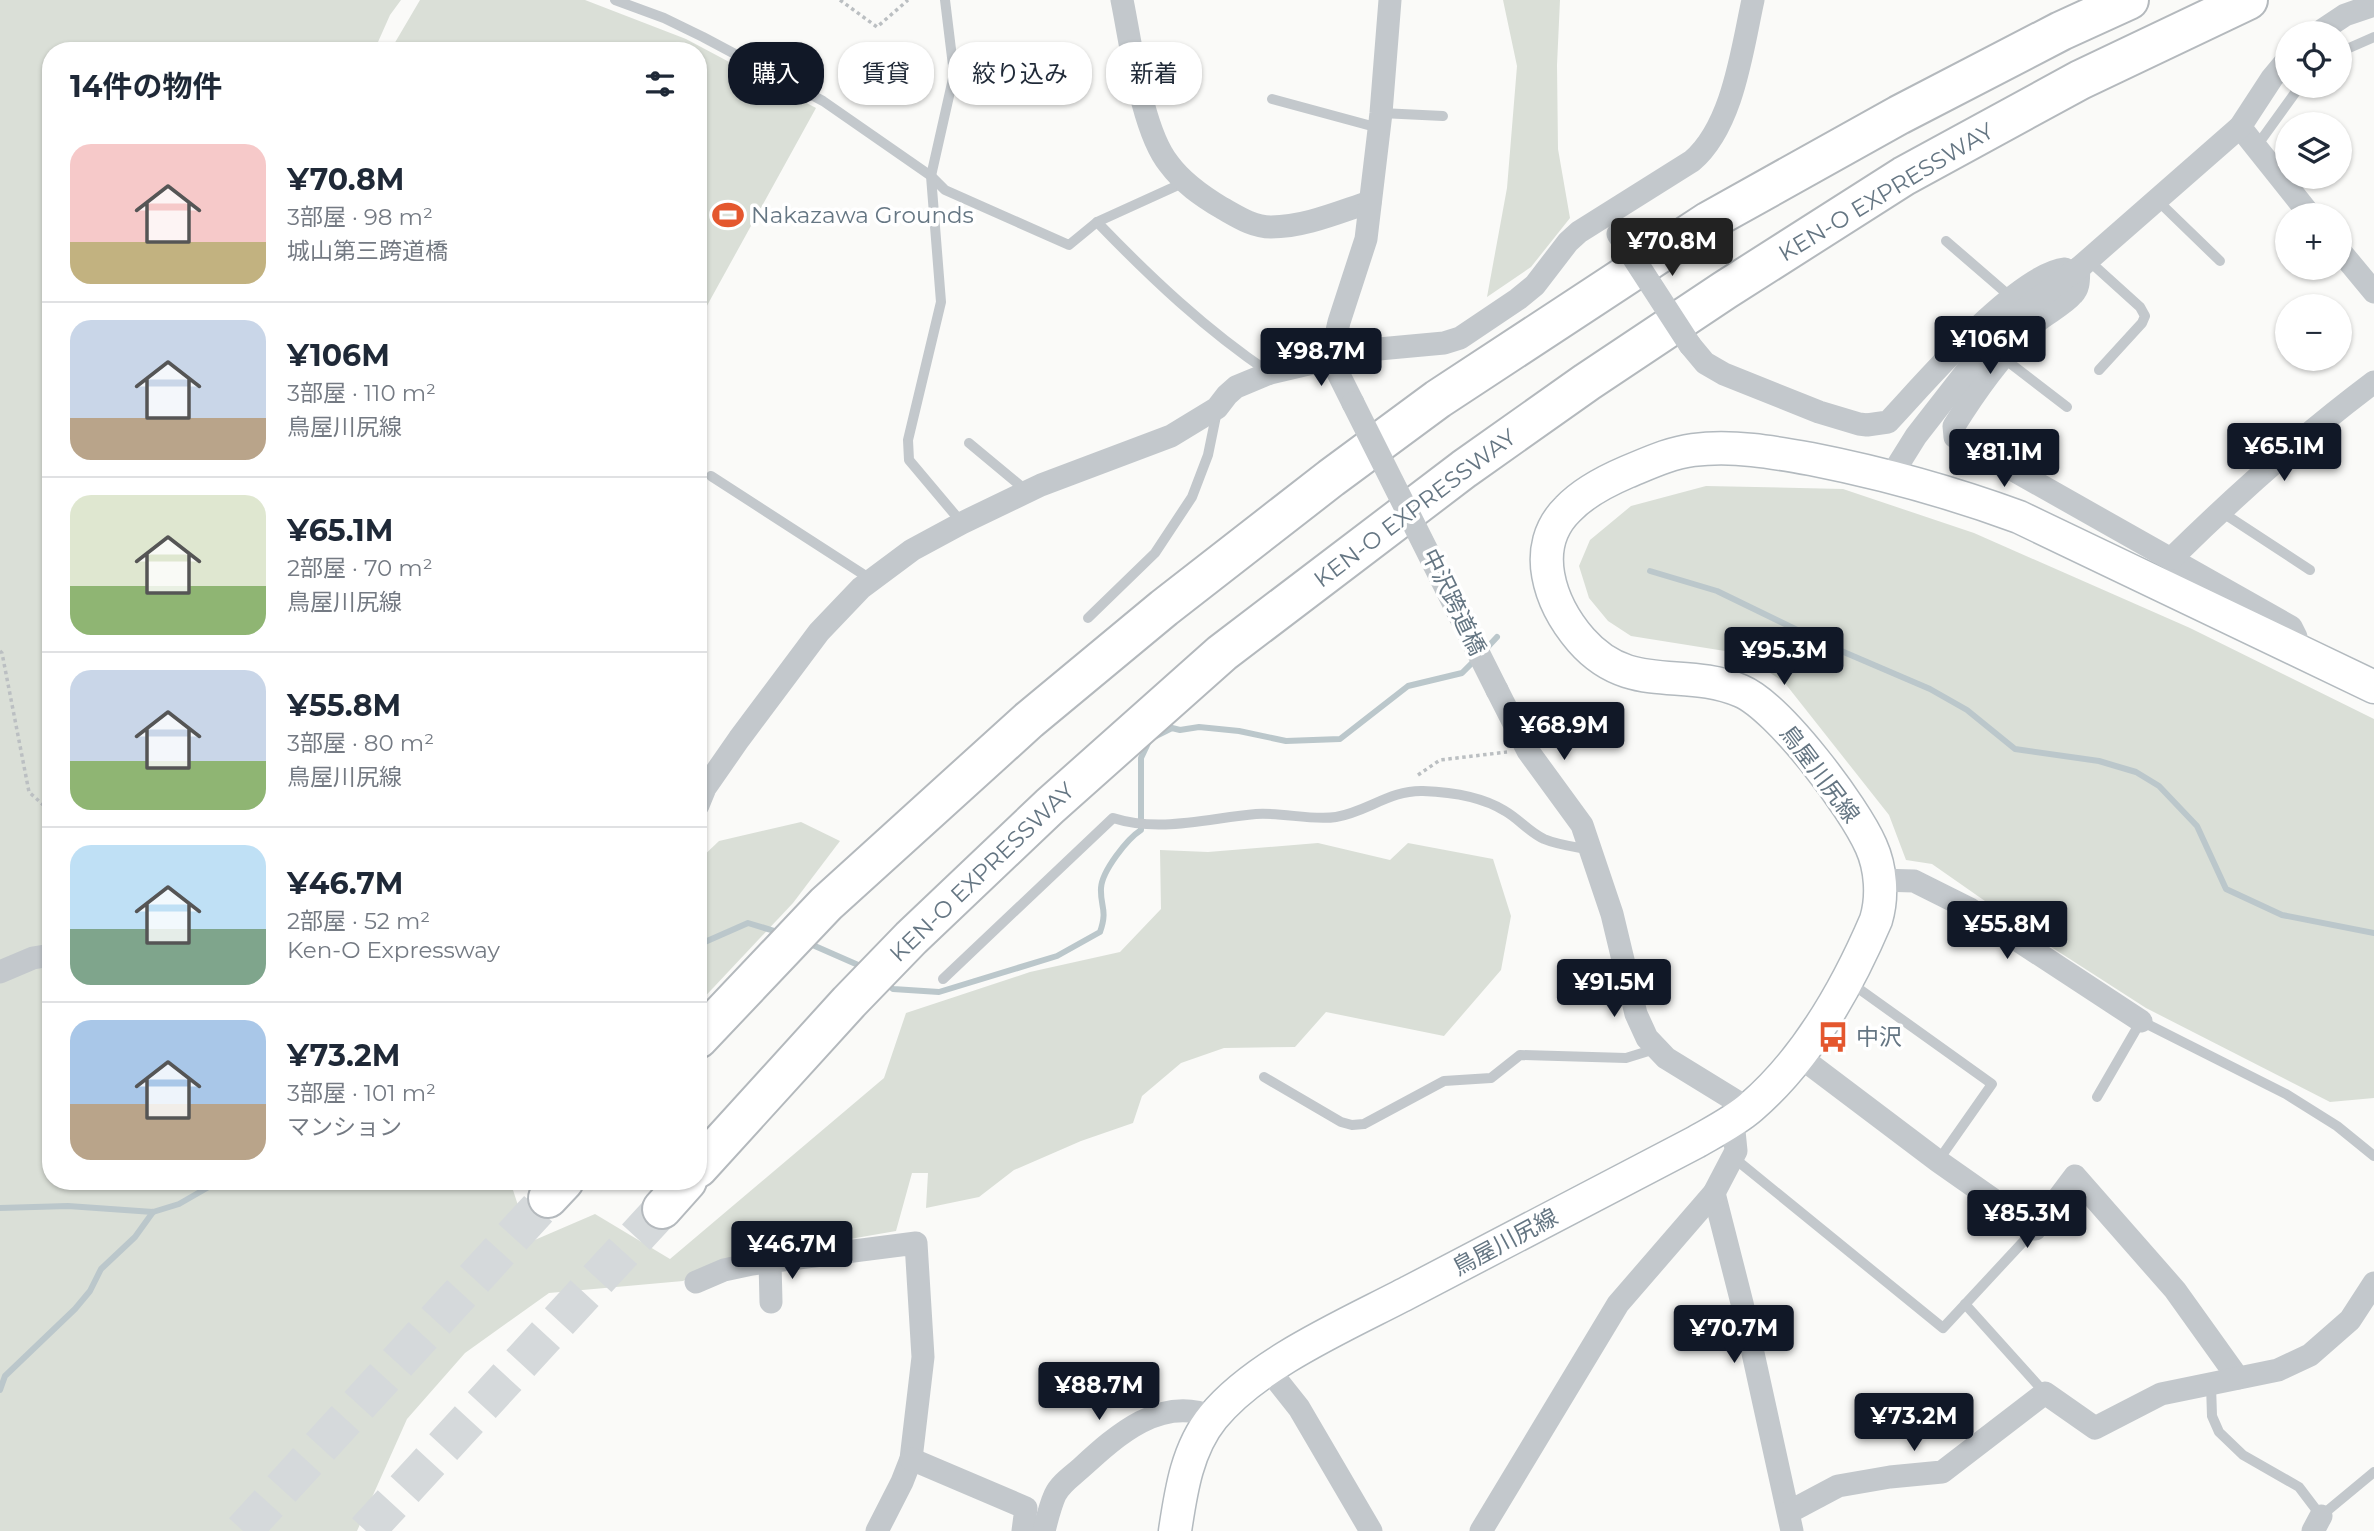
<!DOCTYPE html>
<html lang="ja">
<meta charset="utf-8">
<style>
body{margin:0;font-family:Montserrat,"Noto Sans JP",sans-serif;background:#f2f2f3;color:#1f2937;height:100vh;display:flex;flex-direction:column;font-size:26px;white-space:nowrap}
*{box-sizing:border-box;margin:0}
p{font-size:23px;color:#747a83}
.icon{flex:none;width:38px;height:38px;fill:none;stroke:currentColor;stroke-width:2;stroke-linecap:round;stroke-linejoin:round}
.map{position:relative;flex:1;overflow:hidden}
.side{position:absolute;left:42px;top:42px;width:665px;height:1148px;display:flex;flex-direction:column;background:#fff;border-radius:28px;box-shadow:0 2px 5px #0004}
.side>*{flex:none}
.banner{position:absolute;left:728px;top:42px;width:665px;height:63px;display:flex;gap:14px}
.controls{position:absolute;left:2275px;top:21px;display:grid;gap:14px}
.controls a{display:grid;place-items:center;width:77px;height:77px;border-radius:50%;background:#fff;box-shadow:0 2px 5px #0004;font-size:35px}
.price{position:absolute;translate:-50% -60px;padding:0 16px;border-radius:7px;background:#111827;color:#fff;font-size:23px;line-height:46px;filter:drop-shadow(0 2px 4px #0008)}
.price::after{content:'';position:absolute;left:50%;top:42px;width:21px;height:16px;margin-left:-10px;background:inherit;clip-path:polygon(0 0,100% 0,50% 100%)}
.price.selected{background:#222;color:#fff}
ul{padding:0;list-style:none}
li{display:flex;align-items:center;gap:21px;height:175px;padding:0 28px}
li+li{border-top:2px solid #e0e1e3}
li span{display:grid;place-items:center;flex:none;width:196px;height:140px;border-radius:21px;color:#555}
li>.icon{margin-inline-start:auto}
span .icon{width:84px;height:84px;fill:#fffc;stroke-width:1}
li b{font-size:30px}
h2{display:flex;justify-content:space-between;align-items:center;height:84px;padding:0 28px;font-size:30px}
.pill{padding:0 24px;border-radius:28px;background:#fff;box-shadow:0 2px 5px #0004;font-size:24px;line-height:63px}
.pill.selected{background:#111827;color:#fff}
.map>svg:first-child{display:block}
</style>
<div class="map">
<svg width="2374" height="1531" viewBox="0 0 2374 1531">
<rect width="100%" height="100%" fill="#fafaf8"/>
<!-- green -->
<g fill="#dadfd7">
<polygon points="0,0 401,0 390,15 374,51 51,51 51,1181 518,1181 512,1187 530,1242 595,1214 670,1259 884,1078 906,1013 1030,972 1120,952 1161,909 1160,850 1208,852 1318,843 1390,860 1408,843 1493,859 1511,916 1501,970 1444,1036 1326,1012 1295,1047 1224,1048 1181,1063 1142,1096 1133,1123 1081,1141 1014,1170 979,1197 926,1208 928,1173 912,1173 896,1231 718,1262 683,1281 549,1293 465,1353 407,1419 357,1531 0,1531"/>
<polygon points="420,0 585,0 686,39 816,108 698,322 698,51 390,51"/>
<polygon points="1503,0 1560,0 1557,65 1558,149 1570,218 1531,267 1487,297 1507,188 1517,66"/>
<polygon points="1706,486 1843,489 1974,533 2190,628 2374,719 2374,1098 2330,1102 2146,1008 2045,943 1932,864 1906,860 1889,815 1784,682 1755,663 1725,651 1631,636 1608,621 1589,598 1579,566 1590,540 1631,506"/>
<polygon points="801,822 840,841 793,903 698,1004 698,861 719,841"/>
</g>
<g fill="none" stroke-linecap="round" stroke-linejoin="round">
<!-- stream -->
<g stroke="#bbc7cb" stroke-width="6">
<polyline points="1650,571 1717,591 1832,647 1930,689 1967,710 2015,749 2099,761 2136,772 2159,786 2197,826 2226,889 2282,915 2374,933"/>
<polyline points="1484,651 1497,637"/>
<polyline points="808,943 865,968"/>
<polyline points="698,945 748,923 781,933"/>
<path d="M885 982 893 989 939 992 1057 956 1100 932C1108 909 1100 907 1101 888 1102 871 1127 839 1141 830V758L1150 739 1172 728 1180 730 1199 727 1239 731 1286 741 1340 739 1408 686 1462 673 1476 659"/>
<polyline points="0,1208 68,1206 153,1212 179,1204 219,1181"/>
<polyline points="0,1390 5,1376 75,1309 90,1291 101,1269 135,1237 153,1212"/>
</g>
<!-- motorway-tunnel -->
<g stroke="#d5d9db" stroke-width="38" stroke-dasharray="38 19" stroke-linecap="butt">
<polyline points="243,1531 548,1198"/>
<polyline points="366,1531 662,1209"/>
</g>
<defs>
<path id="secondary" d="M1175 1531C1181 1491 1187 1449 1213 1417 1257 1363 1348 1324 1409 1292 1505 1242 1601 1192 1696 1142 1715 1131 1735 1121 1751 1107 1808 1058 1847 988 1876 920 1883 897 1881 868 1871 846 1854 807 1779 707 1741 691 1683 666 1630 696 1581 640 1550 604 1529 547 1568 509 1584 492 1606 481 1627 472 1649 463 1670 453 1693 450 1733 445 1772 452 1811 459 1882 473 1951 492 2019 517L2374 687"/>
<g id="motorway">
<polyline points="698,1039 826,904 1029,720 1164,608 1331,478 1438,399 1709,221 1899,115 2061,31 2129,0"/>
<polyline points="698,1168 849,1002 911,938 1050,806 1222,653 1464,469 1587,382 1725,290 1904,176 2080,80 2248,0"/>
<polyline points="548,1198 564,1181"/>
<polyline points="662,1209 687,1181"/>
</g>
</defs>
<!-- secondary casing -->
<use href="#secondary" stroke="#b3babf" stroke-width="35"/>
<!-- motorway casing -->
<use href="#motorway" stroke="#b4b9bd" stroke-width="42"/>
<!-- path -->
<g stroke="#bbbfc2" stroke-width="3.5" stroke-dasharray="3.5 3.5" stroke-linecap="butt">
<polyline points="840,0 877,27 908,0"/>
<polyline points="0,651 2,653 29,792 51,812"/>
<polyline points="1418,775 1440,760 1507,752"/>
</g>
<!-- service -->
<g stroke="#c3c8cc" stroke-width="10">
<polyline points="615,0 664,18 703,37 823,101 931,176 945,190 1069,245 1097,222 1185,182"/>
<polyline points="945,0 954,74 931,176 941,302 908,440 909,460 962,523"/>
<polyline points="2340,52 2374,37"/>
<polyline points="1272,99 1379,128"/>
<polyline points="1381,113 1443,116"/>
<polyline points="2256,147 2300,86"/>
<polyline points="2157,200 2220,261"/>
<path d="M1097 222C1150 277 1206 330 1270 373"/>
<polyline points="1946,241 2012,298"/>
<polyline points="2088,260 2140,307 2145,316 2142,323 2099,370"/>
<polyline points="2002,357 2067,407"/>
<polyline points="969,443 1028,492"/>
<polyline points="711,476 872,580"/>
<polyline points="2220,511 2310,570"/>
<polyline points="1088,618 1155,553 1192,497 1208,455 1217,411"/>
<path d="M943 979 1113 818C1160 833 1209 818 1256 814 1282 812 1312 821 1336 817 1367 812 1390 790 1423 791 1451 792 1481 796 1505 811 1519 819 1529 832 1544 839 1558 845 1576 847 1591 850"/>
<polyline points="1848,981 1992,1084 1938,1161"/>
<polyline points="1264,1077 1341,1122 1352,1125 1364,1124 1444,1081 1491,1078 1520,1055 1626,1058 1655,1049"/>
<polyline points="2097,1097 2141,1021 2286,1094 2337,1126 2374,1156"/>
<polyline points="1734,1158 1943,1328 2035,1229"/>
<polyline points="1965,1304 2045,1393"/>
<polyline points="2211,1385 2212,1416 2219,1432 2243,1455 2299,1487 2321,1516 2374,1472"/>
</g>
<!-- minor -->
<g stroke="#c3c8cc" stroke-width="23">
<path d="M1122 0C1131 44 1142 131 1169 164 1183 183 1202 196 1222 208 1238 217 1253 227 1271 227 1305 227 1339 212 1370 202"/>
<polyline points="2318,33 2345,15 2374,5"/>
<polyline points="2240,127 2310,215"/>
<polyline points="2340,251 2374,292"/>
<path d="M2079 268C2078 277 2080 287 2073 294 2063 306 2046 313 2034 324 2002 354 1977 389 1954 426L1955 437 2291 627 2296 637 2292 649"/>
<path d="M1690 345 1705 363 1724 374 1819 412 1859 424 1867 425 1888 422C1923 385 2017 274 2065 269"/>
<polyline points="1353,403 1338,373 1334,344 1339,322 1366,239 1381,113 1390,0"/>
<polyline points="1891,476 1916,436 1990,341 2032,303 2079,268 2240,127 2272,78 2287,60"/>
<path d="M2172 558C2236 495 2302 436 2374 382"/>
<polyline points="1497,690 1528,751 1582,825 1612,914 1636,1014 1647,1038 1666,1058 1749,1109"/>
<path d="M698 805 705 788 739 739 819 632 861 588 912 550 962 523 1041 485 1171 436 1217 408 1227 395 1236 387 1270 373 1368 350 1444 343 1460 338 1518 299 1535 285 1568 242 1579 232 1692 161C1733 126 1742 50 1753 0"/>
<polyline points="1879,880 1914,881 1970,909 2141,1021"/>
<polyline points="0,972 33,958 51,955"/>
<polyline points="1799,1056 1938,1161 2035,1229 2075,1176 2175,1290 2238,1378"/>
<polyline points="1714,1193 1742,1303 1792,1531"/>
<polyline points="770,1262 771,1302"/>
<polyline points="696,1282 724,1270 752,1264 916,1243 923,1357 911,1459 902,1482 877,1531"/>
<polyline points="1268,1369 1299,1408 1371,1531"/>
<polyline points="911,1459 1026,1508 1023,1531"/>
<polyline points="1789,1512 1838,1486 1890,1477 1942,1472 2045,1393 2095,1428 2161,1394 2278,1370 2310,1355 2350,1320 2374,1283"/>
<path d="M1044 1531C1047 1519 1050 1506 1055 1495 1060 1484 1072 1476 1081 1468 1117 1435 1161 1395 1213 1417"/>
<polyline points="1481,1531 1618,1304 1714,1193 1736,1151 1733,1121"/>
<polyline points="2313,1531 2321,1516"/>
</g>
<!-- secondary -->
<use href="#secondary" stroke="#fff" stroke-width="32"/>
<!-- motorway -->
<use href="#motorway" stroke="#fff" stroke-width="38"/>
<!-- minor-bridge -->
<g stroke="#c3c8cc" stroke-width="23">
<polyline points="1618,234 1690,345"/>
<polyline points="1353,403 1497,690"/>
</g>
</g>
<!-- icons -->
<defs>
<symbol id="stadium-bare" viewBox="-9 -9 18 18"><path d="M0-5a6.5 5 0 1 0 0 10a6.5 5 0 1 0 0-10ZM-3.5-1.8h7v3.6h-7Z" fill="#e4572e" stroke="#fff" stroke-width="2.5" paint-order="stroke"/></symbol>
<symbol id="bus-bare" viewBox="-9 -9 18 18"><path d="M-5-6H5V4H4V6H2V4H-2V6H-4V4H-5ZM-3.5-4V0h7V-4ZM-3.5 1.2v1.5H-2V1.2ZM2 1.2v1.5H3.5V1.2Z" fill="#e4572e" stroke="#fff" stroke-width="2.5" paint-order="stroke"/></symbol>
</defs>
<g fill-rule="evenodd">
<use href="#stadium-bare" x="706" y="193" width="44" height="44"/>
<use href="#bus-bare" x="1811" y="1015" width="44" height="44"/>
</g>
<g text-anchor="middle" stroke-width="7" stroke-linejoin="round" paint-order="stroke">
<!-- street labels -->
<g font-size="23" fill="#657683" stroke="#fff">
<text transform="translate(1886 192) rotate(-31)" y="8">KEN-O EXPRESSWAY</text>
<text transform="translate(1415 508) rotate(-37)" y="8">KEN-O EXPRESSWAY</text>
<text transform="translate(1454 602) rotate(64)" y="8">中沢跨道橋</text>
<text transform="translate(1820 774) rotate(53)" y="8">鳥屋川尻線</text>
<text transform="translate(982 872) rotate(-44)" y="8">KEN-O EXPRESSWAY</text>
<text transform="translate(1505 1242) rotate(-28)" y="8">鳥屋川尻線</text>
</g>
<!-- poi labels -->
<g font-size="23" fill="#657683" stroke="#fff" text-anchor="start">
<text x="751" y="223">Nakazawa Grounds</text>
<text x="1856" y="1045">中沢</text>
</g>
</g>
</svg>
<div class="controls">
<a><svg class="icon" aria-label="locate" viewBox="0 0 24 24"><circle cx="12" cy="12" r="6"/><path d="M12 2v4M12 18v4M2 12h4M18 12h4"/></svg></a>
<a><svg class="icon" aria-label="layers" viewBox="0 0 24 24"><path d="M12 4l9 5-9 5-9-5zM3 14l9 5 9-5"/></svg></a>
<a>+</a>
<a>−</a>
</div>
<b class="price selected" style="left:1672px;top:278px">¥70.8M</b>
<b class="price" style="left:1990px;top:376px">¥106M</b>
<b class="price" style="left:1321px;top:388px">¥98.7M</b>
<b class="price" style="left:2284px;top:483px">¥65.1M</b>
<b class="price" style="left:2004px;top:489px">¥81.1M</b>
<b class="price" style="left:1784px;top:687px">¥95.3M</b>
<b class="price" style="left:1564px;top:762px">¥68.9M</b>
<b class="price" style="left:2007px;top:961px">¥55.8M</b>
<b class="price" style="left:1614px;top:1019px">¥91.5M</b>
<b class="price" style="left:2027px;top:1250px">¥85.3M</b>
<b class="price" style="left:792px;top:1281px">¥46.7M</b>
<b class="price" style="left:1734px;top:1365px">¥70.7M</b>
<b class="price" style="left:1099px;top:1422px">¥88.7M</b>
<b class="price" style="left:1914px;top:1453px">¥73.2M</b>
<div class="banner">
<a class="pill selected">購入</a>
<a class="pill">賃貸</a>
<a class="pill">絞り込み</a>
<a class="pill">新着</a>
</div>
<section class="side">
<h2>14件の物件<svg class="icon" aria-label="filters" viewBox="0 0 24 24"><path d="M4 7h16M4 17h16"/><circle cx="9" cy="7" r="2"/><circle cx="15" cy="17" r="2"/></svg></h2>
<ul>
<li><span style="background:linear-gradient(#f6c9c9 70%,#c2b280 0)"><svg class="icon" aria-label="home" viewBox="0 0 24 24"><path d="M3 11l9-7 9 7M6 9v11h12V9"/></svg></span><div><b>¥70.8M</b><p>3部屋 · 98 m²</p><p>城山第三跨道橋</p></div></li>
<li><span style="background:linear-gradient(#c9d6e8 70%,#b9a48a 0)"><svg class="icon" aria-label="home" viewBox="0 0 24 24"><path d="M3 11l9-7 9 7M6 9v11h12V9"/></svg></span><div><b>¥106M</b><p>3部屋 · 110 m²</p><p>鳥屋川尻線</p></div></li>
<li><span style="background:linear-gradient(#dfe7d0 65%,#8fb573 0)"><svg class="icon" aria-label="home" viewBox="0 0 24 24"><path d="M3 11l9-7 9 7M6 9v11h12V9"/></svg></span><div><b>¥65.1M</b><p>2部屋 · 70 m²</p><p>鳥屋川尻線</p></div></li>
<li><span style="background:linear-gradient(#c9d6e8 65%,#8fb573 0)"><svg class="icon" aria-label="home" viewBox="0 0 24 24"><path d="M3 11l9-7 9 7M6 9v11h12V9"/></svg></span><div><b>¥55.8M</b><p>3部屋 · 80 m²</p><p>鳥屋川尻線</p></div></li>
<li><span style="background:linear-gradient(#bfe0f5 60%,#7fa58c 0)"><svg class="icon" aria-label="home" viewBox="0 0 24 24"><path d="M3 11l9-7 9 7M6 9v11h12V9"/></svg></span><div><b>¥46.7M</b><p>2部屋 · 52 m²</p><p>Ken-O Expressway</p></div></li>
<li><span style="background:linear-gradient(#a9c7e8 60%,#b9a48a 0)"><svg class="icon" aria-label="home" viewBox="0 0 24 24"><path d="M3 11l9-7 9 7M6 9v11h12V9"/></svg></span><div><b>¥73.2M</b><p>3部屋 · 101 m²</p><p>マンション</p></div></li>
</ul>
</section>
</div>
